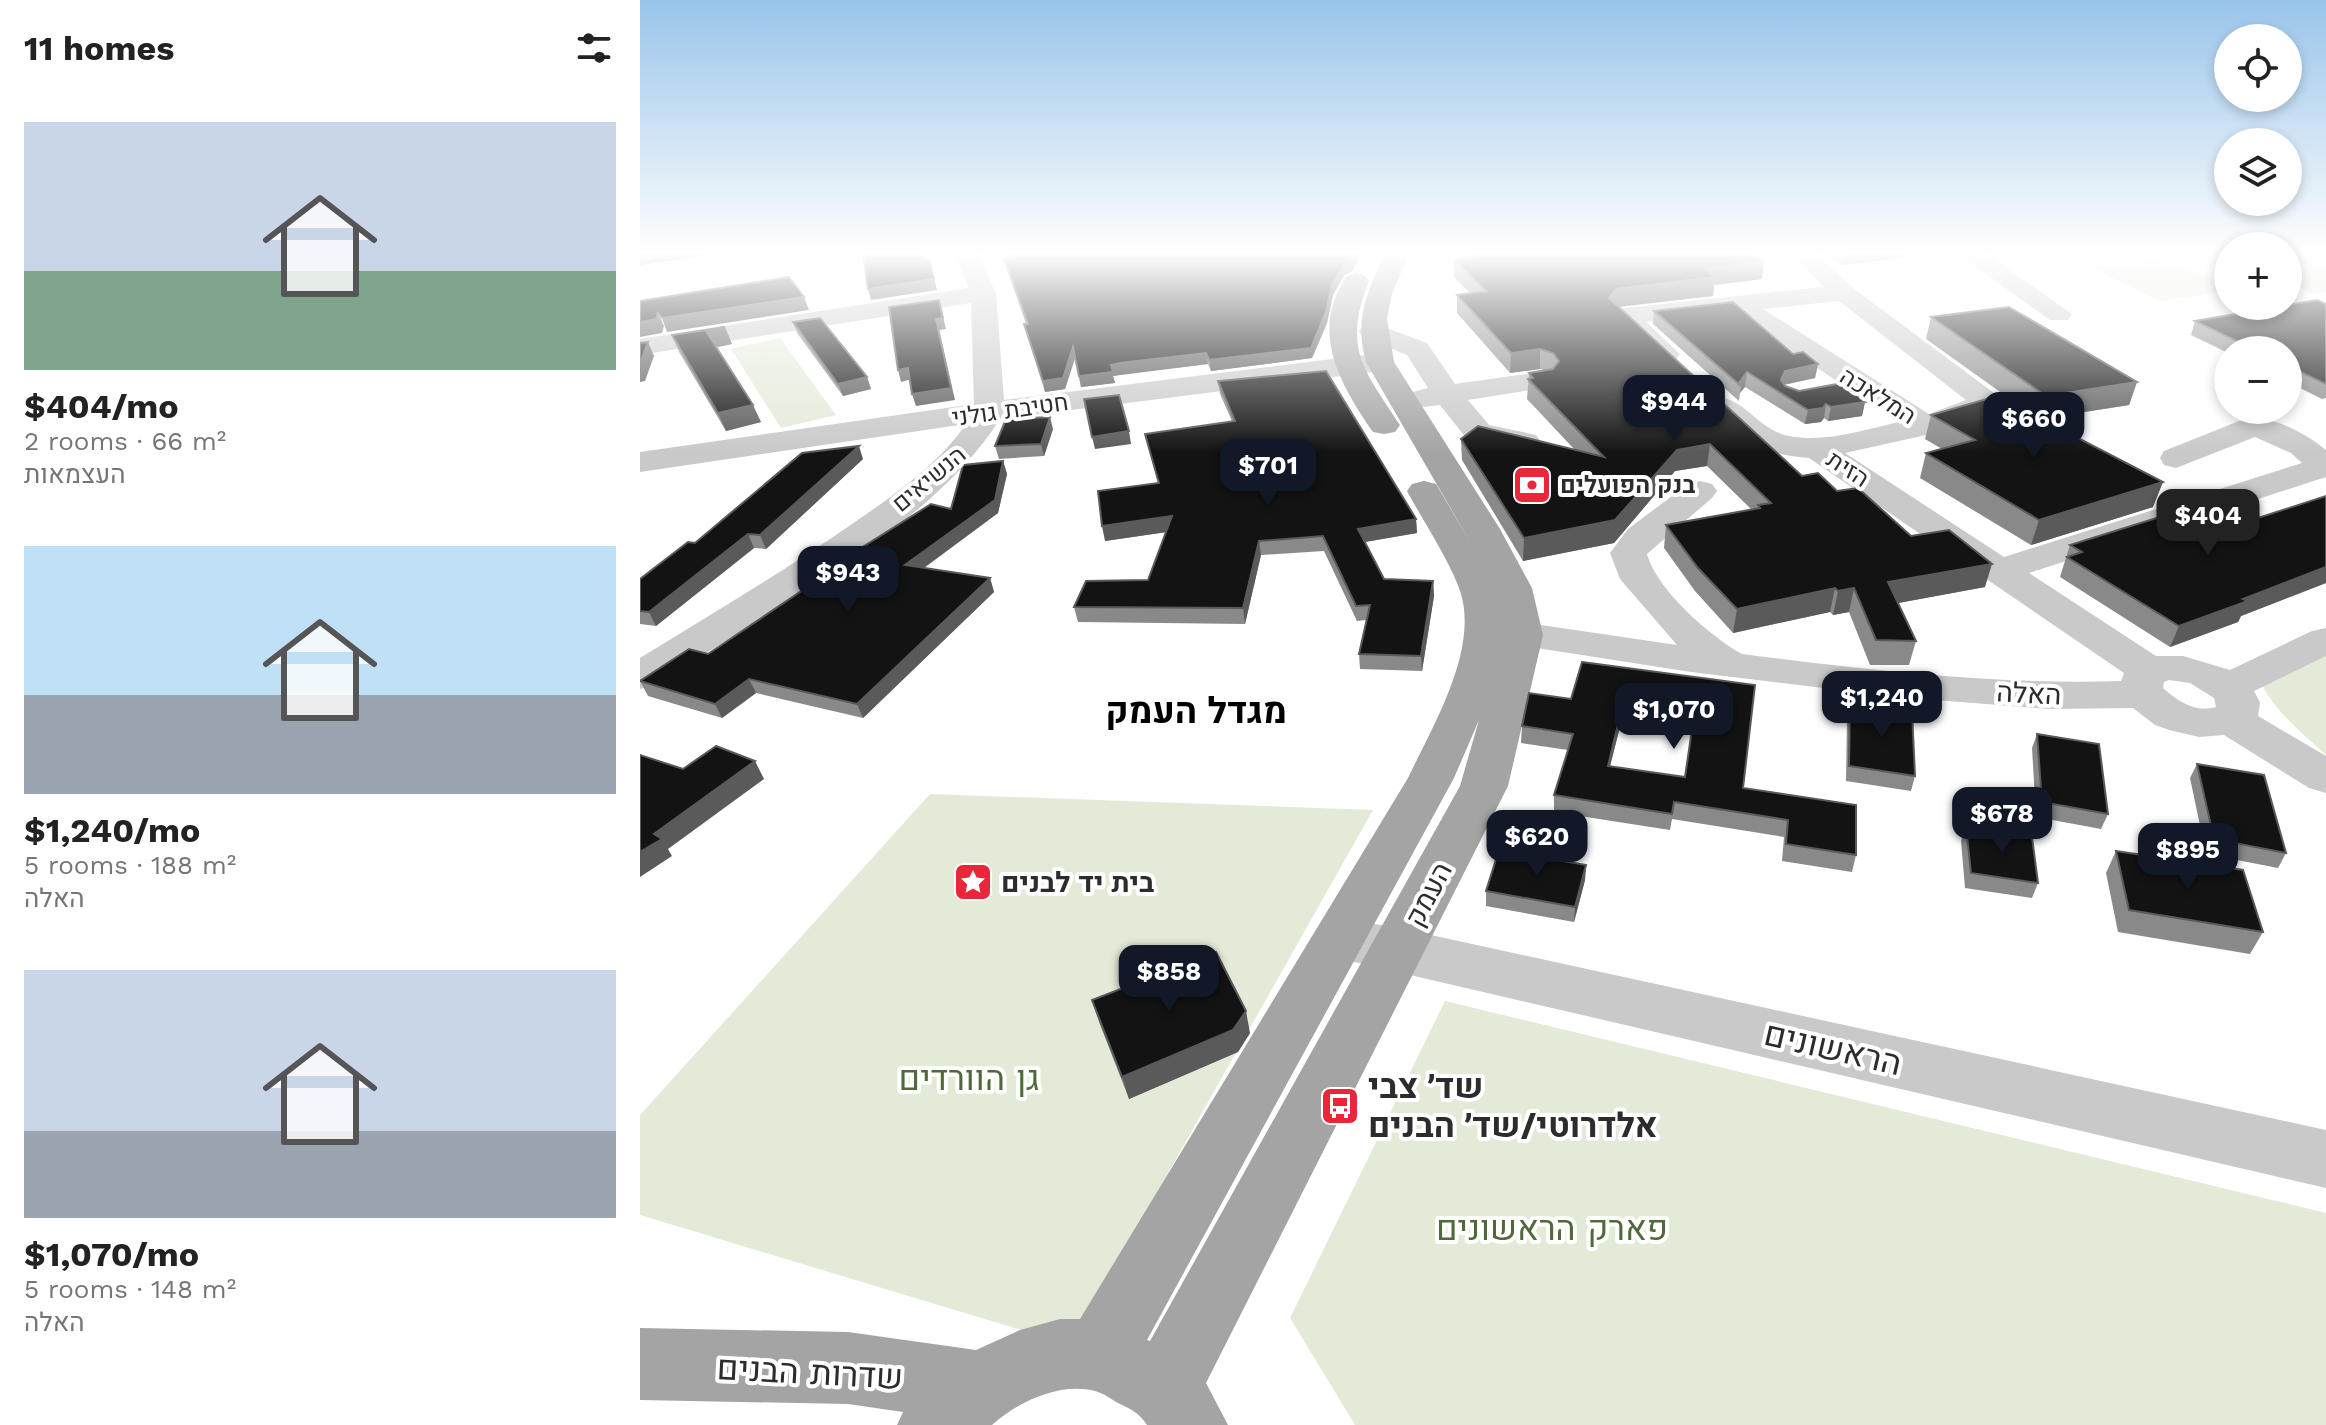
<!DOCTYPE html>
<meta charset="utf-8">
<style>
body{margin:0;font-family:"Work Sans",Heebo,sans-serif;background:#f2f2f2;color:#222;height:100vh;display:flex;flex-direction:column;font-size:30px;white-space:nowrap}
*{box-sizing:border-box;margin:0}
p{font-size:26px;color:#767676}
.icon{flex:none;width:44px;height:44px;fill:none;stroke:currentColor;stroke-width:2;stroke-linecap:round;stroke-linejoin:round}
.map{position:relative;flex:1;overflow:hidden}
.sheet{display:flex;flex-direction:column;background:#fff;width:640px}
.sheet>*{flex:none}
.tools{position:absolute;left:1574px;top:24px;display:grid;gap:16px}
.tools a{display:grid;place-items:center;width:88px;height:88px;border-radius:50%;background:#fff;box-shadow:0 4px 12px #0003;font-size:40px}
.price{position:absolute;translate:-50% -68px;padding:0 18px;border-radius:16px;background:#111827;color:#fff;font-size:26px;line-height:52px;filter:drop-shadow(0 2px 4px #0008)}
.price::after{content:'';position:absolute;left:50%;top:48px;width:24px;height:18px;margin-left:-12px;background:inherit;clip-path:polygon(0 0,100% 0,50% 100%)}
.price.current{background:#222;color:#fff}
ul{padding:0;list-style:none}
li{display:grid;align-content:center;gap:16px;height:424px;padding:0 24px}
li span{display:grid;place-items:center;height:248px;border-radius:0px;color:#555}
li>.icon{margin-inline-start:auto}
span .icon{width:144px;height:144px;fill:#fffc;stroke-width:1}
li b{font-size:34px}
h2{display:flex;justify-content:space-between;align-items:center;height:96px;padding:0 24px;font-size:34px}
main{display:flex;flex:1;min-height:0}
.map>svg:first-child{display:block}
</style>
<main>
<section class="sheet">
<h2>11 homes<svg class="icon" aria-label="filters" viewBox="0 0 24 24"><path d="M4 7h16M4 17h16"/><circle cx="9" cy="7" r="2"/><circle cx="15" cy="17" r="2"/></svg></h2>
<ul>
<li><span style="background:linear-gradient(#c9d6e8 60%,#7fa58c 0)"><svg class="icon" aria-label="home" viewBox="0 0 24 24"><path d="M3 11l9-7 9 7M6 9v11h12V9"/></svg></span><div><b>$404/mo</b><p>2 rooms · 66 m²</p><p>העצמאות</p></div></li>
<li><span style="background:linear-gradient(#bfe0f5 60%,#9aa5b1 0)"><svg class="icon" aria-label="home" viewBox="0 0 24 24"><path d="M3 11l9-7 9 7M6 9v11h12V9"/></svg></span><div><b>$1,240/mo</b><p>5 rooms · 188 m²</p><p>האלה</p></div></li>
<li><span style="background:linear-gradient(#c9d6e8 65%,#9aa5b1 0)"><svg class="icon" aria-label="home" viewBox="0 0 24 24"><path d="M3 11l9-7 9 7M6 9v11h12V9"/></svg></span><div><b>$1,070/mo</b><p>5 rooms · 148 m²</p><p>האלה</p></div></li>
</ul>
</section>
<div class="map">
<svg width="1686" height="1425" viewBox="0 0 1686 1425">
<rect width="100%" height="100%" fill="#fff"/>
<!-- green -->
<g fill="#e3ebd8">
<polygon points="1364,254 1462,254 1465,255 1385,265"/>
<polygon points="1648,254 1686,255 1686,292 1674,294 1648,283"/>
<polygon points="1524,257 1588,286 1588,291 1520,301 1450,267"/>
<polygon points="140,338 196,415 141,428 91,349"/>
<path d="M1686 651V755C1661 732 1635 712 1620 681Z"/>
<polygon points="290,794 733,810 431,1345 0,1215 0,1115"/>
<polygon points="805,1001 1686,1213 1686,1425 715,1425 650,1318"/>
</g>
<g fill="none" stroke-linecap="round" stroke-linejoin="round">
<!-- minor -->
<g fill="#c9c9c9" fill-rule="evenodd">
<path d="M314 254H338L356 293 364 400 740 353 750 356 754 362 750 368 740 371 360 419C291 528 124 615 15 685L0 689V658C71 614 143 572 212 524 253 496 298 465 326 424L0 472V452L334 404 331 303 0 355V339L329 288Z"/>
<path d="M1152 254H1177L1213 288 1358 396 1362 402 1358 408 1304 431 1205 453 1364 557 1662 463 1651 453 1615 437 1536 468 1524 465 1520 458 1524 451 1604 419C1629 413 1667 434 1686 450V477L1389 573 1516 656H1543L1590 670 1672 631 1686 628V656L1614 691 1620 702 1618 716 1686 756V793L1669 788 1584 735 1559 737 1529 730 1515 725 1493 708 1409 709 1257 697 1051 672 832 638 826 629 832 620 846 617 1037 645 980 579 970 553 988 529 1048 484 1060 481 1072 484 1077 491 1072 498 1007 554C1017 590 1070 636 1102 654 1228 670 1355 685 1481 681L1484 673 1169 458C1127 455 1088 439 1064 404L1068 398C1100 390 1118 431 1149 436 1185 443 1223 430 1259 422L1092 312 1006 322 1040 354 1036 360 1026 362 1016 360 971 316 975 310 984 308 1184 287ZM1199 301 1326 400 1289 414 1123 309ZM1529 680 1550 683 1574 698 1576 707C1555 713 1539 702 1523 688L1524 682Z"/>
<polygon points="1318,254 1346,254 1432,314 1428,320 1410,320"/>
<polygon points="733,323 787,343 815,384 900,372 910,375 915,381 910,387 828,400 849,425 896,435 901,442 896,449 885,452 827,439 800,405 784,407 773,404 769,398 773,392 788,388 767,355 723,337 719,331 723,325"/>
<polygon points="699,918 759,928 1686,1130 1686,1188 680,954 672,939 680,924"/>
</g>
<!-- major -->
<g fill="#a4a4a4" fill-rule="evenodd">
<path d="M745 254H769L752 294 747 319 754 362 860 529 892 588 903 635 868 786 566 1383 588 1425H507C499 1413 491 1409 478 1403 471 1399 463 1393 455 1391 420 1382 377 1402 352 1425H257L263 1412 208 1404 0 1400V1328L208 1332 336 1350 380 1330 420 1319H440L768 778C792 727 838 652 821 594 813 566 782 519 767 491L772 484 784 481 796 484 833 547 726 362C714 321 727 291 745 254ZM839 720 820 786 510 1341 507 1340 814 778Z"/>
<path d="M716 273 725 276 729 281C702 348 724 370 760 425L755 432 744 434 733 432C700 384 669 331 707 276Z"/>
</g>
</g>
<!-- wall -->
<g fill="#898989" fill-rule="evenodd">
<polygon points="366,254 721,254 712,271 704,275 693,295 687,323 672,358 571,371 568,364 483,374 473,376 475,383 441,387 435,358 425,389 405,392 387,335 384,324 386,324 367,269 364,259 368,259"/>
<polygon points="820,254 1113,254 1122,279 1074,285 1073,296 979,307 1162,476 1197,491 1271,536 1345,587 1258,603 1276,641 1269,665 1230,665 1209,612 1193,615 1190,612 1093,633 1055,591 1024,548 1026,525 1111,509 1067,466 1035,471 974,543 883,561 822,460 821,439 935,450 887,399 889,373 904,370 900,369 870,373 817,313 817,295 830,293 814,277 814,259 820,259"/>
<polygon points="1185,254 1268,254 1267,257 1202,265"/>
<polygon points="1686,304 1686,398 1682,399 1648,382 1648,350 1588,350 1588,353 1551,335 1555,321"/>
<polygon points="1014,311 1153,354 1178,364 1175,378 1144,385 1159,391 1225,402 1222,416 1188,421 1184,418 1181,422 1165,424 1105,387 1100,393 1099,401 1013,324"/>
<polygon points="1291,317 1497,382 1489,405 1401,419 1513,507 1391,545 1280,478 1286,453 1302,449 1285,439 1291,415 1391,414 1286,339"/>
<polygon points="153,322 227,377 231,389 203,396 157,333"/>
<polygon points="85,327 92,344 76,347 121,422 86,431 39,352 32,335"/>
<polygon points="578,381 776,519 777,533 725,542 744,579 793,581 794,596 782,671 720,669 719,654 726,620 717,621 684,551 621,555 605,624 438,622 434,607 508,580 526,532 465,541 518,483 505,434 592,421 580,394"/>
<polygon points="413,429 404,456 359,459 355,446"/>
<polygon points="223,459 126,549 114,548 16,626 0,624 0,579 55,543"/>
<polygon points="363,461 367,474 358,513 284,568 350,578 354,592 223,718 116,693 82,718 8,696 0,681 68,654 185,576 183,572 311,509"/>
<polygon points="1686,496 1686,583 1601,616 1598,622 1530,647 1420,577 1430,545 1566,512 1618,518"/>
<path d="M1115 685 1103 788 1216 855 1212 872 1142 861 1144 837 1032 819 1030 830 914 812V795L928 750 881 743 882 726 931 699ZM983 715 1053 725 1045 777 970 766Z"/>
<polygon points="1210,702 1275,776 1271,791 1206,781 1207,717"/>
<polygon points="1397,734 1468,814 1461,829 1396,817 1392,748"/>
<polygon points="1557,764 1646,853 1638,868 1566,854 1550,778"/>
<polygon points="1326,826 1398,883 1392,898 1325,888 1321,841"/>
<polygon points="1476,851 1623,932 1610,954 1478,932 1466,873"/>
<polygon points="946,865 945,880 934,922 846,906 846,891"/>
<polygon points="452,1000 610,1033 598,1052 489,1099 459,1022"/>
</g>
<!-- shaded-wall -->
<g fill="#5a5a5a">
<polygon points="0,254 80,254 0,265"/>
<polygon points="715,254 721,254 712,271 704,275 693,295 687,323 672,358 571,371 569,360 704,265"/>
<polygon points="1204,254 1268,254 1267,257 1202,265"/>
<polygon points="289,259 297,290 231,300 228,289"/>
<polygon points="1124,261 1122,279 1074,285 1073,296 974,307 969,298 976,289 1065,269"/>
<polygon points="164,297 169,310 27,332 22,318"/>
<polygon points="299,300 306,329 299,330 315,400 276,406 272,394"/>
<polygon points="18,313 24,326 22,333 0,337 0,322"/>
<polygon points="85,327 92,344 73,348 66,331"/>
<polygon points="8,342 14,356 5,381 0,382 0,364"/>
<polygon points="433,347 435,358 425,389 405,392 403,381"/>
<polygon points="900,349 900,369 870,373 871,353"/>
<polygon points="566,353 568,364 473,376 475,383 441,387 439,376 471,365"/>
<polygon points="1178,364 1175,378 1142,385 1138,395 1141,380 1145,371"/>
<polygon points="268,368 272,379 261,382 258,370"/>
<polygon points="1107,372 1105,387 1100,393 1101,386 1098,384"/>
<polygon points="227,377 231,389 203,396 198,384"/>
<polygon points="1497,382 1489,405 1398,419 1406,396"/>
<polygon points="1225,402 1222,416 1188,421 1191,407"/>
<polygon points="1186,404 1184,418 1181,422 1165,424 1168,410"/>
<polygon points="113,405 121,422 86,431 78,413"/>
<polygon points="410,417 413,429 404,456 401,444"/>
<polygon points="489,431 491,444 455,449 452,437"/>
<polygon points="1070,444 1067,466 1035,471 974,543 883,561 884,538 1037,450"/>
<polygon points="219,446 223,459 126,549 120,535"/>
<polygon points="363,461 367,474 358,513 270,578 265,565"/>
<polygon points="1523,482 1513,507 1391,545 1399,520"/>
<polygon points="532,516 534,531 465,541 462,526"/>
<polygon points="776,519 777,533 719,543 718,529"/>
<polygon points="108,534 114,548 16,626 9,612"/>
<polygon points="619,541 621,555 605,624 603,608"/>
<polygon points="1352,564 1345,587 1242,606 1248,582"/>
<polygon points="1686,567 1686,583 1601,616 1598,622 1530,647 1539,626 1603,599"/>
<polygon points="350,578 354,592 223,718 217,704"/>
<polygon points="793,581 794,596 782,671 781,656"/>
<polygon points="1195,588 1190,612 1093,633 1097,609"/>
<polygon points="1214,588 1209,612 1193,615 1198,591"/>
<polygon points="109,679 116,693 82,718 75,704"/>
<polygon points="984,699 983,715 966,782 968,766"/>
<polygon points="115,761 124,779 28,849 32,856 0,877 0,852 14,834"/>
<polygon points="946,865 945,880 934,922 935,907"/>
<polygon points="606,1011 610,1033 598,1052 489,1099 482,1077"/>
</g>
<!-- building -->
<g fill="#131313" stroke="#5a5a5a" stroke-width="2" fill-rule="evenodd">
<polygon points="223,254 285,254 285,259 289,259 294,279 228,289"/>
<polygon points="367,254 715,254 711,261 704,265 692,285 686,312 671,348 569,360 566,353 480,363 471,365 473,372 439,376 433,347 423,378 403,381 384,324 388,324 364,259 369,259"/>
<polygon points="828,254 1113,254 1124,261 1065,269 1075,277 976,289 969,298 1162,476 1178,473 1197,491 1218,488 1271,536 1309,530 1352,564 1248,582 1276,641 1236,640 1214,588 1198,591 1195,588 1097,609 1058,568 1026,525 1120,508 1118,505 1131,503 1070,444 1037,450 975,520 884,538 821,439 838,426 964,457 888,379 893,378 889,373 913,369 919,361 913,353 900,349 871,353 817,295 846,291 814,259 832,257"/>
<polygon points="149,277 164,297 22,318 18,313 16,319 0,322 0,301"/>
<polygon points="299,300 303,318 296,319 311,388 272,394 268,368 258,370 249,307"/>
<polygon points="1677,300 1686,304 1686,384 1648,366 1648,350 1615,350 1555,321"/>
<polygon points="1093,302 1153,354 1163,352 1178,364 1145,371 1141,380 1145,386 1159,391 1202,383 1225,402 1191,407 1186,404 1183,408 1168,410 1107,372 1098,384 1101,386 1014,311"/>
<polygon points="1369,307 1497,382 1406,396 1291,317"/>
<polygon points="180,318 227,377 198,384 153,322"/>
<polygon points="85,327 66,331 113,405 78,413 32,335"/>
<polygon points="8,342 0,364 0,343"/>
<polygon points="686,371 776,519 718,529 744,579 793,581 781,656 719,654 730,605 716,606 683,536 619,541 603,608 434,607 446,581 508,580 532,516 462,526 458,491 519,483 505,434 595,421 578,381"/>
<polygon points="479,395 489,431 452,437 444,399"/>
<polygon points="1357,396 1523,482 1399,520 1286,453 1335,440 1291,415"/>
<polygon points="410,417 401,444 355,446 366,419"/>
<polygon points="219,446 120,535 108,534 9,612 0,611 0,579 48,542 55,543 162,453"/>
<polygon points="363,461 355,500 265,565 350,578 217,704 109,679 75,704 0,681 49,649 68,654 188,573 183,572 291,504 311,509 323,465"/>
<polygon points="1686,496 1686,567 1603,599 1608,601 1539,626 1427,557 1442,552 1430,545 1555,506 1566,512 1590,504 1618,518"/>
<path d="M942 662 1115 685 1103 788 1216 805V855L1146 844 1148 820 1034 802 1032 814 914 795 933 734 882 726 889 693 931 699ZM984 699 1055 709 1045 777 968 766Z"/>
<polygon points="1210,702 1272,711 1275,776 1209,766"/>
<polygon points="1397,734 1459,744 1468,814 1402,802"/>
<polygon points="76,746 115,761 14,834 22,839 0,852 0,755 43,769"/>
<polygon points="1557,764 1624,775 1646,853 1574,839"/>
<polygon points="1326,826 1392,837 1398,883 1331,873"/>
<polygon points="859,850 946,865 935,907 846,891"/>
<polygon points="1476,851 1603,870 1623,932 1489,910"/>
<polygon points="576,952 606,1011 593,1030 482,1077 452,1000"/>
</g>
<!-- sky -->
<linearGradient id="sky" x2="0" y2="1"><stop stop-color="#99c4ea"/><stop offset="0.56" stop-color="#fff"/><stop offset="1" stop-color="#fff" stop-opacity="0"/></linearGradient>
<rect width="1686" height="453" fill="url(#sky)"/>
<!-- icons -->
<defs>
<symbol id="bank-square" viewBox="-11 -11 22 22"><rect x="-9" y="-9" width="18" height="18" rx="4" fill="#eb263a" stroke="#fff"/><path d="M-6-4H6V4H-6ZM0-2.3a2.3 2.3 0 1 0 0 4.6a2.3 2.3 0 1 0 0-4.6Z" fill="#fff"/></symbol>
<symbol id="sight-square" viewBox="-11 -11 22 22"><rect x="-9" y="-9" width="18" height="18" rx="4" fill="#eb263a" stroke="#fff"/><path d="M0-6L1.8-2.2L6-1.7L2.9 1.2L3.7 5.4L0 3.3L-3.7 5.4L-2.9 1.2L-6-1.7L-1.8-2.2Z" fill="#fff"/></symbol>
<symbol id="bus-square" viewBox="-11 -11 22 22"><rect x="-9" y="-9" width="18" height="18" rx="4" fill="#eb263a" stroke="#fff"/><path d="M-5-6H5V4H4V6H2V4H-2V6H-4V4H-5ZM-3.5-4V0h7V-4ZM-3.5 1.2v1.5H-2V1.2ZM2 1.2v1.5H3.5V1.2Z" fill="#fff"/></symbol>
</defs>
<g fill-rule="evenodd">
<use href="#bank-square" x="870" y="463" width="44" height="44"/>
<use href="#sight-square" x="311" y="860" width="44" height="44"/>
<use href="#bus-square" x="678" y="1084" width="44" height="44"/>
</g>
<g text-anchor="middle" stroke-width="8" stroke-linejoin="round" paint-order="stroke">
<!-- far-street labels -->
<g font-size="24" fill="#2c2c2c" stroke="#fff">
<text transform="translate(1238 396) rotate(32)" y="8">המלאכה</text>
<text transform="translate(370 410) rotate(-8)" y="8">חטיבת גולני</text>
<text transform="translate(1208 469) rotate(33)" y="8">הזית</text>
<text transform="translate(289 479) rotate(-40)" y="8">הנשיאים</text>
</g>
<!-- far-poi labels -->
<g font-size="24" font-weight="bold" fill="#2c2c2c" stroke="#fff" text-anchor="start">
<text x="920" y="493">בנק הפועלים</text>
</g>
<!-- street labels -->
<g font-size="28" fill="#2c2c2c" stroke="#fff">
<text transform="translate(1389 693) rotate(3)" y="10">האלה</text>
<text transform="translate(788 894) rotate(-62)" y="10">העמק</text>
</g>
<!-- poi labels -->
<g font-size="28" font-weight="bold" fill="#2c2c2c" stroke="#fff" text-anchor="start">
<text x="361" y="892">בית יד לבנים</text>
</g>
<!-- near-street labels -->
<g font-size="34" fill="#2c2c2c" stroke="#fff">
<text transform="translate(1193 1048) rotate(13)" y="12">הראשונים</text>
<text transform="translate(170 1372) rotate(3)" y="12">שדרות הבנים</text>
</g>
<!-- near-park labels -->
<g font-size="34" fill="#506938" stroke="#fff">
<text x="329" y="1090">גן הוורדים</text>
<text x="912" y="1240">פארק הראשונים</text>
</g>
<!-- near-poi labels -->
<g font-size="34" font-weight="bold" fill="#2c2c2c" stroke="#fff" text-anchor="start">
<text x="728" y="1098">שד׳ צבי<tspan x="728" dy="39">אלדרוטי/שד׳ הבנים</tspan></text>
</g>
<!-- district labels -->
<g font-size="36" font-weight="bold" fill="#000" stroke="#fff">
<text x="556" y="723">מגדל העמק</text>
</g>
</g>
</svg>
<div class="tools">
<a><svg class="icon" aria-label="locate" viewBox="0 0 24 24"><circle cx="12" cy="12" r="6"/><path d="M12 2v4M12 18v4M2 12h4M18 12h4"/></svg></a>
<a><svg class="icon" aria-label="layers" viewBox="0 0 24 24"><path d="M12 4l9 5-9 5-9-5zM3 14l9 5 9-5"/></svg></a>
<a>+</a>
<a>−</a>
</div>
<b class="price" style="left:1034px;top:443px">$944</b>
<b class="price" style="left:1394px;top:460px">$660</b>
<b class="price" style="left:628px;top:507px">$701</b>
<b class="price current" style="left:1568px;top:557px">$404</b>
<b class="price" style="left:208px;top:614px">$943</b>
<b class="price" style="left:1242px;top:739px">$1,240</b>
<b class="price" style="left:1034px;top:751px">$1,070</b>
<b class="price" style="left:1362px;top:855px">$678</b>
<b class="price" style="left:897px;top:878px">$620</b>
<b class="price" style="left:1548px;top:891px">$895</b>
<b class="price" style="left:529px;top:1013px">$858</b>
</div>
</main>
